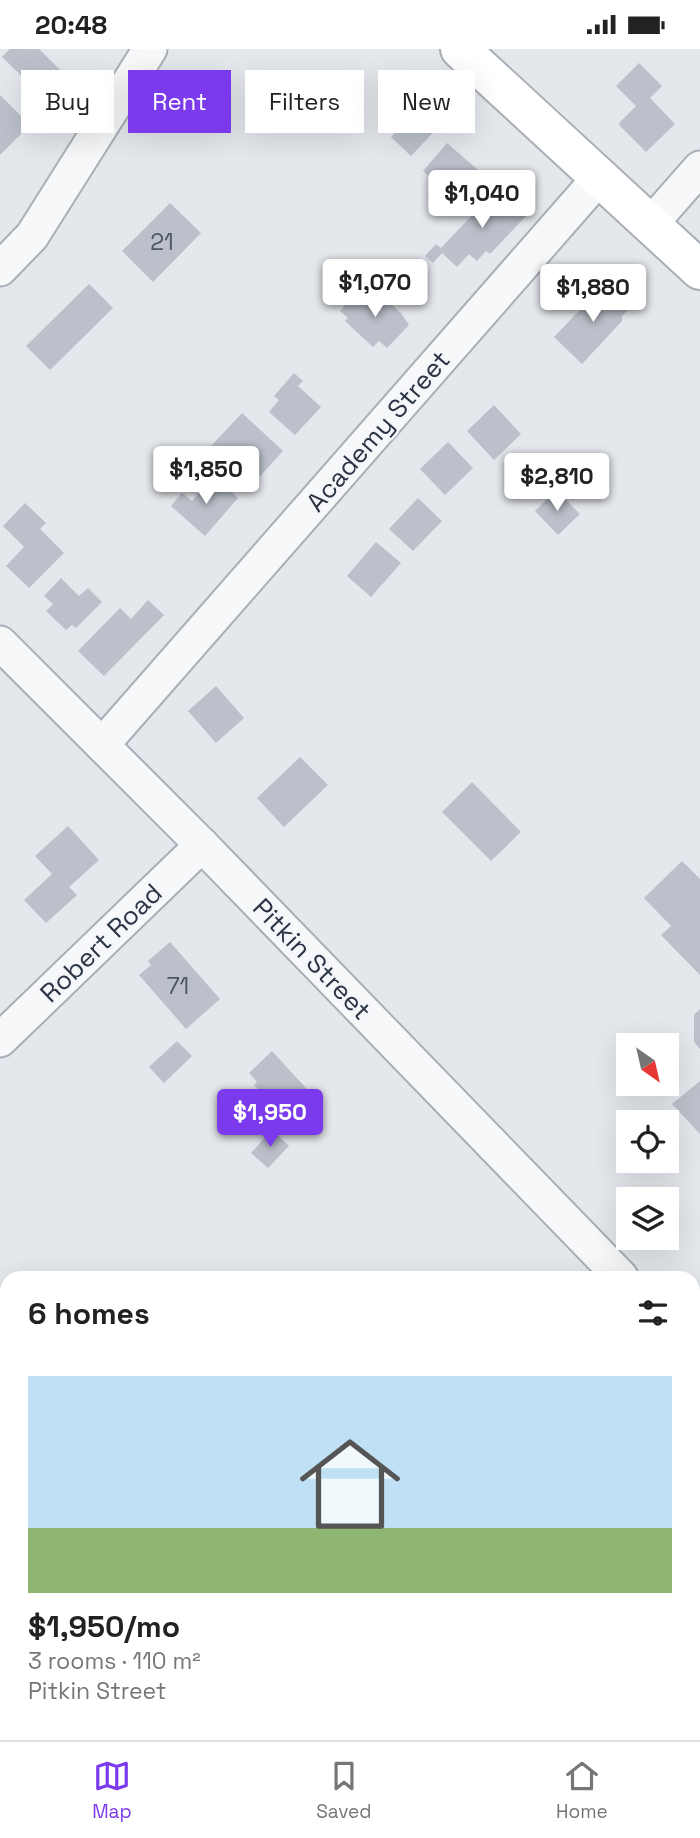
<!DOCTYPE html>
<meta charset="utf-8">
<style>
body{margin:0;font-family:"Space Grotesk",sans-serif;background:#f6f6f6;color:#222;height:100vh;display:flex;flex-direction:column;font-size:26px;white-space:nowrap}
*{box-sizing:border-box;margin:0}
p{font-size:23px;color:#767676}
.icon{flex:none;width:38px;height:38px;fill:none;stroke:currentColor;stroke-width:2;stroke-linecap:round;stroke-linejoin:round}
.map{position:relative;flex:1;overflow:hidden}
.drawer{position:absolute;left:0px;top:1222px;width:700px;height:471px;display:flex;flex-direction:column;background:#fff;border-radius:21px 21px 0 0;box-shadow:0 7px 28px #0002}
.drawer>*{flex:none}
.hud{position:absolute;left:21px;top:21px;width:658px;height:63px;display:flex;gap:14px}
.needle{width:46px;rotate:146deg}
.fabs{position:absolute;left:616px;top:984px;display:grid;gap:14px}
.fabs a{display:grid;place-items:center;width:63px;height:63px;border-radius:0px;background:#fff;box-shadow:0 7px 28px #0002;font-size:35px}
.price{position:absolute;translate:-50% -60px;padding:0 16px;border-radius:7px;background:#fff;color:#222;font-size:23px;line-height:46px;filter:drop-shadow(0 2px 4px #0008)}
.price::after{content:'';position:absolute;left:50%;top:42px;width:21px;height:16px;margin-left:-10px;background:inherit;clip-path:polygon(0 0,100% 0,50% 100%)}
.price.on{background:#7c3aed;color:#fff}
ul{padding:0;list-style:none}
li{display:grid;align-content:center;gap:14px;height:371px;padding:0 28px}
li span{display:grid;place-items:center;height:217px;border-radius:0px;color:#555}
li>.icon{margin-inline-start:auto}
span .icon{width:126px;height:126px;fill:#fffc;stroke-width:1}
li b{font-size:30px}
h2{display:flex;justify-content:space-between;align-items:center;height:84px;padding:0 28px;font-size:30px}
.chip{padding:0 24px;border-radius:0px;background:#fff;box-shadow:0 7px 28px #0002;font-size:24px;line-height:63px}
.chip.on{background:#7c3aed;color:#fff}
.status{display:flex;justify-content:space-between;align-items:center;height:49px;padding:0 35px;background:#fff;direction:ltr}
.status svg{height:19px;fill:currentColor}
.dock{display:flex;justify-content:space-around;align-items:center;height:98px;border-top:2px solid #e0e0e0;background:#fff;font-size:19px;color:#767676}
.dock a{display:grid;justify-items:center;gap:4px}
.dock .on{color:#7c3aed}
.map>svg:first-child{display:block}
</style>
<div class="status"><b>20:48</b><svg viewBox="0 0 49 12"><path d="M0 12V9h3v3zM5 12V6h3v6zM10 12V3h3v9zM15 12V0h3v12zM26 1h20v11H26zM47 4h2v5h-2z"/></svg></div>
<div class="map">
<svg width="700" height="1691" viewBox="0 0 700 1691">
<rect width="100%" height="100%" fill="#e4e7ec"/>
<!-- building -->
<g fill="#bbc0ca">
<polygon points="10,0 39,0 60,21 38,43 2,8"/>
<polygon points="639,14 662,37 650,49 675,75 646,103 620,77 619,74 636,57 616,37"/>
<polygon points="402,44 417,58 421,54 442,74 411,107 391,88 399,79 383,64"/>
<polygon points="0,46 30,76 0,106"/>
<polygon points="447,94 478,121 453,149 423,122"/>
<polygon points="498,139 527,166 490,205 486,202 477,212 469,205 457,218 442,204 433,214 425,207 436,195 441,199"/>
<polygon points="170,154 201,184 153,233 122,202"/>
<polygon points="89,235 113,259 50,321 26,297"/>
<polygon points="607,236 631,258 622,267 622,272 582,315 554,288 595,245 599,246"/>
<polygon points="374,240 401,264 409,276 387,299 379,292 373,298 345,272 348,269 340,262 358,242 365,249"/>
<polygon points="294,324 303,332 298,337 321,358 295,386 269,363 279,351 274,347"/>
<polygon points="494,356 521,385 494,411 467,382"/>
<polygon points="242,364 283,402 252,436 210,398"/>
<polygon points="448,393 473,419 445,446 420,420"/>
<polygon points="214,427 238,449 205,487 171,457 182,444 192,452"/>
<polygon points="556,441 580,465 558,486 535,462"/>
<polygon points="418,449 442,472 413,502 389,480"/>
<polygon points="25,454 46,474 40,480 64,504 29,539 6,517 24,498 3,477"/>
<polygon points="376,493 401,514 371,548 347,527"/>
<polygon points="61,529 79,547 88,539 102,553 76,579 72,576 66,581 46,562 53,555 44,547"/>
<polygon points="148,551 164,566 104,627 78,602 120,559 131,570"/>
<polygon points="216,637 244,669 216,694 188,662"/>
<polygon points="300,708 328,736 284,778 257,749"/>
<polygon points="472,733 521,783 491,812 442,763"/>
<polygon points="68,777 99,811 69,838 77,846 46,874 24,851 52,825 35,807"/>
<polygon points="682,812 700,830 700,926 661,886 671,877 644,849"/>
<polygon points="170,893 220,950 186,980 139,926 151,916 148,912"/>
<polygon points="700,960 700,1000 694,993 694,966"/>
<polygon points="177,992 192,1007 164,1034 149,1018"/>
<polygon points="272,1002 316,1050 290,1074 254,1036 257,1033 249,1024"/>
<polygon points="700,1032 700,1085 672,1055"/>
<polygon points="272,1081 289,1097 268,1119 251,1104"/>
<polygon points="0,1597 7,1602 7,1625 3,1627 0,1623"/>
</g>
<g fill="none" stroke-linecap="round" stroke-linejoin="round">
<defs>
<g id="street">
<polyline points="649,177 700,119"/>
<polyline points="0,220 32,187 150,0"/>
<polyline points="0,594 202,796 621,1228"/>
<polyline points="102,696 598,130"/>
<polyline points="0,991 202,796"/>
<polyline points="693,1302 700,1309"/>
<polyline points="693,1581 700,1574"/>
<polyline points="88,1691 94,1685"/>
<polyline points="584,1691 589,1685"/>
</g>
<polyline id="secondary" points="460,0 700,221"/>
</defs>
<!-- street casing -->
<use href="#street" stroke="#a9aeb7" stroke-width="37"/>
<!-- secondary casing -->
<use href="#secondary" stroke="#a9aeb7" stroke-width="42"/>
<!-- street -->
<use href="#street" stroke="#f7f8fa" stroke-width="33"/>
<!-- secondary -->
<use href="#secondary" stroke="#fff" stroke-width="38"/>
</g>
<g text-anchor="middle" stroke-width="5" stroke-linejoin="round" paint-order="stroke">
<!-- number labels -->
<g font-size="23" fill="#4f5766">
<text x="162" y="201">21</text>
<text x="178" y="945">71</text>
</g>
<!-- street labels -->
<g font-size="26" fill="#2b3445" stroke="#f4f6f9">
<text transform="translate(378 382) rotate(-49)" y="9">Academy Street</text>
<text transform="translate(101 894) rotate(-44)" y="9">Robert Road</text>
<text transform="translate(312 910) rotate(46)" y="9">Pitkin Street</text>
</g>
</g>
</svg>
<div class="fabs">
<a><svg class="needle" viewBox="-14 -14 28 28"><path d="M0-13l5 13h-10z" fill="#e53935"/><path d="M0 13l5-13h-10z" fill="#767676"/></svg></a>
<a><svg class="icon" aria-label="locate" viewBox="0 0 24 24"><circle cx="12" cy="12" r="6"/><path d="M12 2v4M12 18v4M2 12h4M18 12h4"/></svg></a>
<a><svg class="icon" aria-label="layers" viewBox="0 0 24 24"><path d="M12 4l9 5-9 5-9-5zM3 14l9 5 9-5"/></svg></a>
</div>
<b class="price" style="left:482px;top:181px">$1,040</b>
<b class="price" style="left:375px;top:270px">$1,070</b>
<b class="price" style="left:593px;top:275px">$1,880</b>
<b class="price" style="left:206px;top:457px">$1,850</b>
<b class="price" style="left:557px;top:464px">$2,810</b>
<b class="price on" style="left:270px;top:1100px">$1,950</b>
<div class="hud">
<a class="chip">Buy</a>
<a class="chip on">Rent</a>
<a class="chip">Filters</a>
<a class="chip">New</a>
</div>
<section class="drawer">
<h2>6 homes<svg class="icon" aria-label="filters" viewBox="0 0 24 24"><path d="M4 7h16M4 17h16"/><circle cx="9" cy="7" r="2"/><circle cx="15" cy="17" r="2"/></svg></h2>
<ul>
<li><span style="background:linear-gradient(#bfe0f5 70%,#8fb573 0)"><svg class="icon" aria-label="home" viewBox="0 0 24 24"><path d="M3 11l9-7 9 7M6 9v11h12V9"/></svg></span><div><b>$1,950/mo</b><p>3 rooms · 110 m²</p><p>Pitkin Street</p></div></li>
</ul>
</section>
</div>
<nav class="dock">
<a class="on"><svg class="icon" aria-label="map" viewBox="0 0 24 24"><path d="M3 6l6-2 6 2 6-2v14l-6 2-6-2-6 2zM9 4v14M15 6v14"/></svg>Map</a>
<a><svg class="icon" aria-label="saved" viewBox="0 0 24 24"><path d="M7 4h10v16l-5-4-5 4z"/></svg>Saved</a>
<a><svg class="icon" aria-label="home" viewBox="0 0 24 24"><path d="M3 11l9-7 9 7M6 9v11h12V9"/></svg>Home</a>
</nav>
